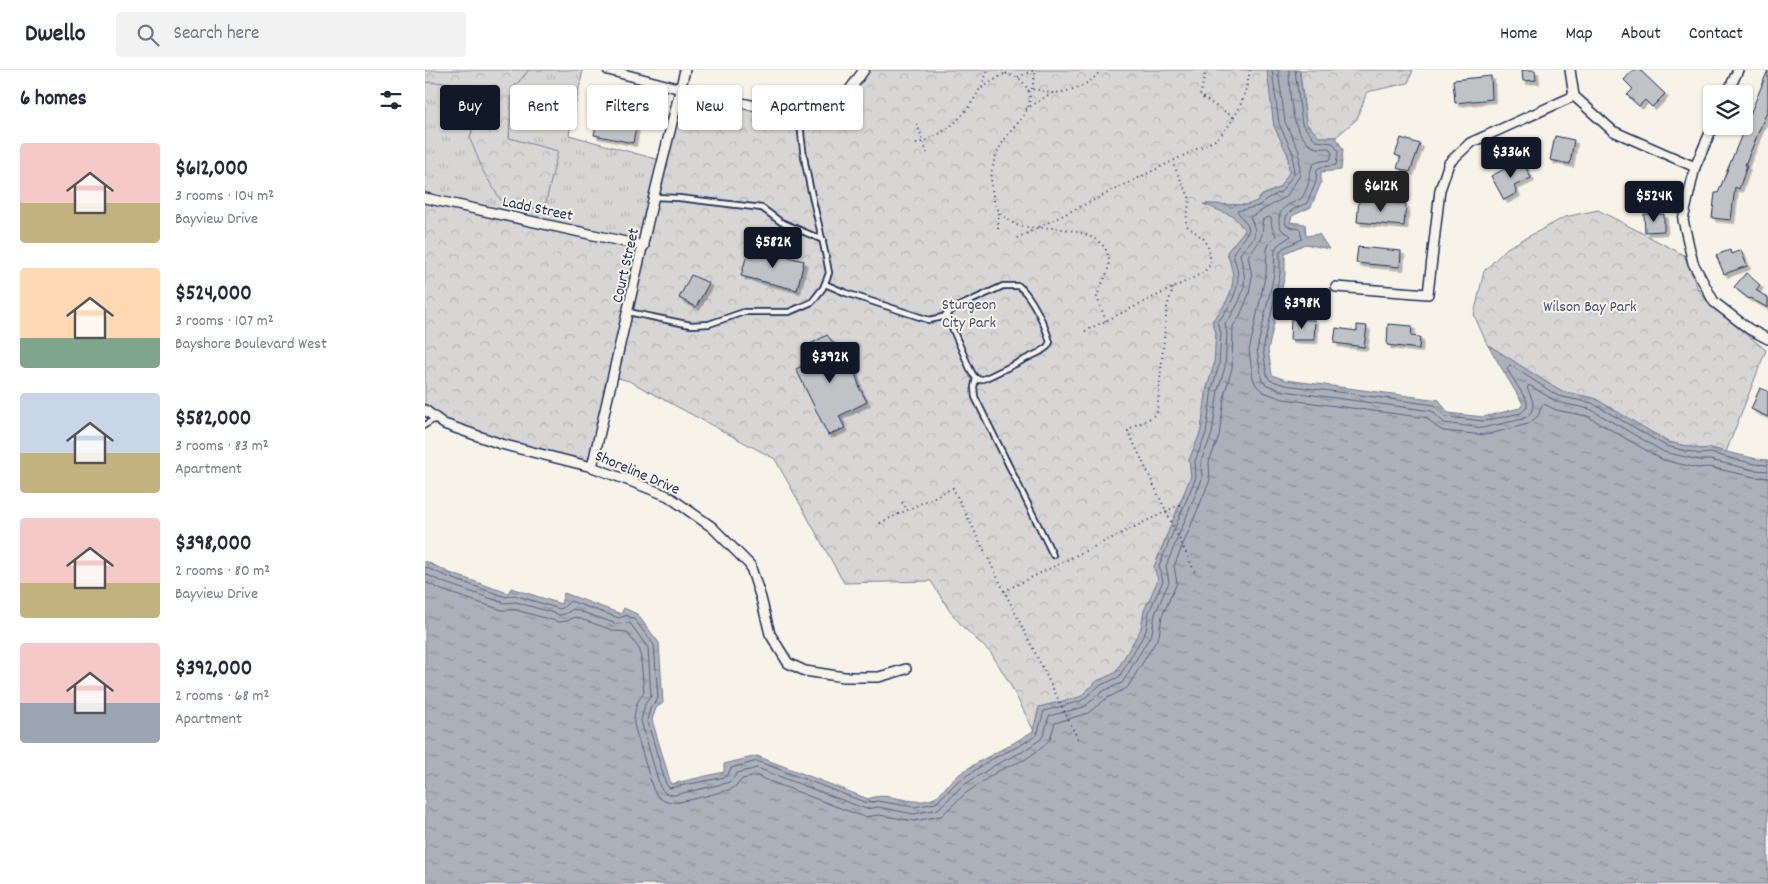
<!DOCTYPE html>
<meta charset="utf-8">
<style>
body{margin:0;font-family:Dekko,sans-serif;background:#f2f2f3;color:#1f2937;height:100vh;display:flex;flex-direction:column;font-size:19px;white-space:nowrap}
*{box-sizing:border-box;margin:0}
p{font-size:16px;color:#747a83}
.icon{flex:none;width:28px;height:28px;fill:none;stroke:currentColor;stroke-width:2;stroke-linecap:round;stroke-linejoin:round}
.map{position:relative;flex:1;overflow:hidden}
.sheet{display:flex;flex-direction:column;background:#fff;width:425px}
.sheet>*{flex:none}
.hud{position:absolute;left:15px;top:15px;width:475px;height:45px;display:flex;gap:10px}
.controls{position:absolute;left:1278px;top:15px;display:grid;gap:10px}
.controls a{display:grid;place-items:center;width:50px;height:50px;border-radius:5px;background:#fff;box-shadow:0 1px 4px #0004;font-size:25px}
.price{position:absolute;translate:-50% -42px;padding:0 11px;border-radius:5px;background:#111827;color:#fff;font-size:16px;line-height:32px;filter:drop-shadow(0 1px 2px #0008)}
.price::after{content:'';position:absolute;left:50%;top:30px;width:15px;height:11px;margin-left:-8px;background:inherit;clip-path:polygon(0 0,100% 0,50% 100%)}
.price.selected{background:#222;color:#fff}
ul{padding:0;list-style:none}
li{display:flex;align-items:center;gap:15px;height:125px;padding:0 20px}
li span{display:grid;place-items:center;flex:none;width:140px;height:100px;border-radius:5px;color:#555}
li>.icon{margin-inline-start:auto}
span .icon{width:60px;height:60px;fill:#fffc;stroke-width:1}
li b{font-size:21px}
h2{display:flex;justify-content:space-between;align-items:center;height:60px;padding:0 20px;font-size:21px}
.pill{padding:0 18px;border-radius:5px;background:#fff;box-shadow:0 1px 4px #0004;font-size:18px;line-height:45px}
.pill.selected{background:#111827;color:#fff}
header{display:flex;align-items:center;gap:30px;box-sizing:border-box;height:70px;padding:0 25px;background:#fff;border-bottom:1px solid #e0e1e3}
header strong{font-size:24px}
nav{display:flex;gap:28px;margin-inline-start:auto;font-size:18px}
.search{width:350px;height:45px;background:#f2f2f3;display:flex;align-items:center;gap:12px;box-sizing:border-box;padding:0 18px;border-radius:5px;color:#747a83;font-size:19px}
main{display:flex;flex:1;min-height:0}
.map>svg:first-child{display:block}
</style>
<header>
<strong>Dwello</strong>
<div class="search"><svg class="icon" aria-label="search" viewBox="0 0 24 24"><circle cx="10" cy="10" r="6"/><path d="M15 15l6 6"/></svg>Search here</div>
<nav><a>Home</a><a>Map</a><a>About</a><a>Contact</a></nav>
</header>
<main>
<section class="sheet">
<h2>6 homes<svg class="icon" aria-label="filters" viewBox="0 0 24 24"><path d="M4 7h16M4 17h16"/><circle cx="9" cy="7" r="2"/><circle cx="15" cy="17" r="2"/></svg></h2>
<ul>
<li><span style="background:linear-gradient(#f6c9c9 60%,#c2b280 0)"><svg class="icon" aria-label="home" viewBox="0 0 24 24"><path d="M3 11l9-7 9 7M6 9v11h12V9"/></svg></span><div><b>$612,000</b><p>3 rooms · 104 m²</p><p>Bayview Drive</p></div></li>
<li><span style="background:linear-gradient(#ffd9b3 70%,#7fa58c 0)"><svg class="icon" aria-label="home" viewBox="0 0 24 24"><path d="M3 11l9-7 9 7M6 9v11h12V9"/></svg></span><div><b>$524,000</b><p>3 rooms · 107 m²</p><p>Bayshore Boulevard West</p></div></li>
<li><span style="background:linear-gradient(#c9d6e8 60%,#c2b280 0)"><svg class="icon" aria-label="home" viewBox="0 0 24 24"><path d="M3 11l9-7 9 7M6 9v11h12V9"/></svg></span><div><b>$582,000</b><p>3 rooms · 83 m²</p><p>Apartment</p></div></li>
<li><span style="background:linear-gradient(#f6c9c9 65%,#c2b280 0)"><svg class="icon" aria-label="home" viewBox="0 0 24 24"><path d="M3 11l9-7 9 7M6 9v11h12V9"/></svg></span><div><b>$398,000</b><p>2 rooms · 80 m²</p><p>Bayview Drive</p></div></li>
<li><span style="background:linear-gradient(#f6c9c9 60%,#9aa5b1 0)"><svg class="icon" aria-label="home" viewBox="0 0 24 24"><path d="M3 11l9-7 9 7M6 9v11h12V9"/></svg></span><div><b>$392,000</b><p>2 rooms · 68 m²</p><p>Apartment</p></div></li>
</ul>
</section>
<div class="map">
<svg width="1343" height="814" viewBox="0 0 1343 814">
<defs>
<pattern id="grass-tufts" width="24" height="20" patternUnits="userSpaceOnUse" patternTransform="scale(1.25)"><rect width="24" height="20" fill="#d7d6d4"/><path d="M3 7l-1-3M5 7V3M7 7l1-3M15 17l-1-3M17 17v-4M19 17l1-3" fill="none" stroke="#b8b8b8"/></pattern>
<pattern id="forest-crowns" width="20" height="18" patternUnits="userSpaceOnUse" patternTransform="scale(1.25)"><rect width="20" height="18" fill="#d7d6d4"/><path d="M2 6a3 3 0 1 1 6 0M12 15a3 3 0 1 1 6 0" fill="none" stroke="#b8b8b8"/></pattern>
<pattern id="water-ripples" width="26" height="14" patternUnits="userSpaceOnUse" patternTransform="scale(1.25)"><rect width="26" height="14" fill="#acb0b9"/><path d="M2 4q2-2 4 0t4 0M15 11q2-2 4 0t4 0" fill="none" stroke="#8b909a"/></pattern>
<filter id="shadow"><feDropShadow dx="3.5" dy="3.5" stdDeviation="0" flood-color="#0004"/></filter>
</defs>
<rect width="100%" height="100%" fill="#f7f3e8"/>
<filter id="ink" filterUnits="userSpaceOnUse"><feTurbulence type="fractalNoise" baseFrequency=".02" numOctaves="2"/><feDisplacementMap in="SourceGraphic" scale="10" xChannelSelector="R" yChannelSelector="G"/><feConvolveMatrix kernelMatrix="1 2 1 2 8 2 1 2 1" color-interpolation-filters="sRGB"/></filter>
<g filter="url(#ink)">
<!-- grass -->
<polygon fill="url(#grass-tufts)" stroke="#798299" points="104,0 158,0 144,65 238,91 219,176 0,128 0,12 26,13 51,42 45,69 119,140 132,82 84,68 87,19"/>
<!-- forest -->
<g fill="url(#forest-crowns)" stroke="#798299">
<polygon points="0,0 104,0 87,19 84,68 133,81 119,140 77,132 59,103 45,69 51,42 26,13 0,12"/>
<path d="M435 0H842L849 56 863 85 864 103 854 118 837 125 832 131 822 135 780 134 808 146 820 160 802 182C804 189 807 198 808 205 809 223 798 239 787 251L791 263 789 295 782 318 776 361 764 390 766 406 729 497 734 510 719 541 716 559 690 604 672 611 655 627 614 637 609 661 584 612 566 583 538 557 524 540 506 511 419 513 350 389 204 311 189 307 167 397 19 354 0 340V128L218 176 256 19 370 45 413 36Z"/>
<polygon points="875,0 988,0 983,13 942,22 932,49 911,67 894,67 881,53"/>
<polygon points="1173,140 1259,185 1273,219 1284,234 1341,280 1301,382 1285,378 1276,379 1243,372 1169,328 1135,321 1062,274 1049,245 1059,201 1082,178 1140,147"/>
</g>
<!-- water -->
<path fill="url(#water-ripples)" stroke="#727c95" d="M842 0H874L881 53 894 67H911L918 80 916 100 896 102V113L886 137 867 146 865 152 880 154 881 166 894 164 904 179 880 174 860 183V205L843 280 847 305 861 310 1014 330 1023 343 1058 347 1095 338 1098 334 1062 274 1135 321 1169 328 1243 372 1276 379 1285 378 1332 389 1343 390V814H0V491L25 503 83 523 86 518 136 534 139 523 196 544 199 538 212 544 234 573 238 633 231 638 227 650 246 714 299 702V694L332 686 443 729C463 720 486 737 507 729 516 726 522 714 529 708 554 689 583 678 608 661L614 637 655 627 672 611 690 603 716 559 719 541 733 510 729 497 766 406 764 390 776 361 782 318 789 295 791 263 787 251C798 239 809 223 808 205 807 198 804 189 802 182L820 160 808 146 778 134 822 135 832 131 837 126 854 118 864 103 863 85 849 56Z"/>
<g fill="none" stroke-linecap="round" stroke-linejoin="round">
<!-- shore -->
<g stroke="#556382" stroke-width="1">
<path d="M864 0C865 24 865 63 888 77 893 79 899 78 904 78L907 83 905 90C888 92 887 92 884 109 884 115 880 122 877 128 867 134 856 135 854 148 854 152 854 156 857 160 860 163 864 163 866 166L854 174 850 179 849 204 832 280 837 311 842 315 859 321 1007 341 1019 353 1057 358 1098 349C1113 341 1108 330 1102 318L1104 315 1132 332 1165 339 1239 382 1274 390H1285L1329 400 1343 401"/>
<path d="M870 0 877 54 891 71 908 73 913 81 911 95 896 97 892 99 891 112 882 133C872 138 858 141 861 155L865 157 875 159 877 169 858 178 855 182V204L838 280 842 305 845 310 860 315 1010 335 1021 347 1059 351 1096 343 1102 337V331L1082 299 1085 295 1133 326 1167 333 1241 376 1275 384 1285 383 1330 394 1343 395"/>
<path d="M0 497 23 507 81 527 89 525 135 539 139 537 145 531 194 548 202 545 209 549 229 575 233 629 226 636 222 650 241 714 244 718 300 707 303 704 306 698 332 691 442 733 452 731 489 737 511 733 532 712 567 689 594 676 612 665 619 641 656 631 674 616 694 607 721 561 724 542 738 511 734 496 771 407 770 391 781 363 787 319 794 295 796 264 793 252C803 239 813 224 813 206 813 198 809 190 808 183L824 160 823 156 812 141 834 136 841 129 856 122 869 104 868 83 854 54 847 0"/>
<path d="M0 504 20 513 79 533 91 532 135 545 140 544 148 539 192 554 205 553 223 578 226 626 220 634 216 651 235 717 241 724 249 725 302 713 307 710 312 703 332 698 441 739 453 737 489 744 513 739 536 717 570 695 597 682 616 669 619 664 624 646 659 637 678 621 697 613 727 563 730 544 744 512 741 496 777 409 776 391 787 364 793 320 800 297 802 264 800 254C810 241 822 221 819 204 818 197 816 191 815 184 828 167 835 168 825 147L861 127 875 105 874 81 860 52 853 0"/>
<path d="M0 512 19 521 77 540H91L134 552 142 551 150 547 190 561 202 562 215 580 219 622 212 633 209 647V655L228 719C231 725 235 730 242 732 253 735 290 723 304 720L311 716 317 709 331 706 439 747 454 745 489 751 516 746 541 723 573 701 601 689 619 676 625 669 630 653 663 643 682 628 702 618 734 566 737 546 752 513 749 496 785 410 784 392 794 366 800 322 807 298 808 256 814 248 824 224 827 206 823 186C833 173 840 168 837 150L844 147 846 148 847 157 851 166 845 172 842 179 841 203 824 281 828 308 831 315 838 322 858 329 1002 348 1010 356 1018 361 1060 365 1103 354 1113 346 1117 335 1119 334 1131 340 1162 346 1238 390 1272 398 1284 397 1329 407 1343 408"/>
</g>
</g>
<!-- building -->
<g fill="#c0c3c5" stroke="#1b2f5e" filter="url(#shadow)">
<polygon points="1097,0 1110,0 1111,10 1098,11"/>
<polygon points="1208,0 1215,0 1240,24 1227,37 1220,30 1214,36 1202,25 1208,19 1199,10"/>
<polygon points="1343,0 1343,39 1320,95 1322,96 1314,119 1310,117 1306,150 1287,148 1290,123 1293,123"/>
<polygon points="1066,6 1067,29 1030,33 1028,10"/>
<polygon points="182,22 216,28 208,73 169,65 173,47 177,48"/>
<polygon points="1130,66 1149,70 1145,94 1125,90"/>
<polygon points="976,68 995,74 985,102 972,98 976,87 970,85"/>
<polygon points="1097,90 1106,108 1089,116 1092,123 1079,130 1066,106"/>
<polygon points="934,129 981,134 979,156 932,152"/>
<polygon points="1219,144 1239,144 1239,161 1220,162"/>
<polygon points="324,177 379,191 372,220 316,206"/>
<polygon points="933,177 976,181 975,197 931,193"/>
<polygon points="1305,180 1306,184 1316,180 1322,196 1299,204 1291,185"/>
<polygon points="1321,203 1335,215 1331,220 1343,228 1343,238 1325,228 1324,229 1309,217"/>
<polygon points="266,205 284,213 271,237 254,228"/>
<polygon points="866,249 890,250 889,270 865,270"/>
<polygon points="963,254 987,256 986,266 995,267 994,279 962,275"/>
<polygon points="932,255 942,256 939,277 909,273 911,258 932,261"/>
<polygon points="402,265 429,299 435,319 442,332 414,346 420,358 403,365 371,299 385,291 380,277"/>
<polygon points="1335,318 1343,321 1343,347 1326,339"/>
</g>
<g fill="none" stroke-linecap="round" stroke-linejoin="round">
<defs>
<g id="service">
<polyline points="229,127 254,128 337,138 356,152 398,170"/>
<path d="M400 214 421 223 504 250 518 247 530 238 578 216H594C607 227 620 255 625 272L622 277 615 282 561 308 554 310 549 306 545 299 521 244"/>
<path d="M203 242 266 255 284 254 319 242H364L387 232 398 218 404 203C395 150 376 98 375 44"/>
<polyline points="551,308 549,317 550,327 628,485"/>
<polyline points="0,355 11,348"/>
</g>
<g id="minor">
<polyline points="183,0 256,19 370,45 413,36 439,0"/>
<polyline points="1145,0 1149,26 1188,61 1270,97"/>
<polyline points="1302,24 1313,0"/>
<polyline points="1288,56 1270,97 1258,150 1268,193 1289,232 1324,259 1343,269"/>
<polyline points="0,128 219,176"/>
<polyline points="911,217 1003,224 1015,120 1024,93 1045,73 1149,26"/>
<polyline points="0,340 19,354 76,374 167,397 210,413 243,426 287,457 325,495 336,528 345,564 363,593 380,601 419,607 454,607 481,599"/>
<polyline points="167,397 227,134 260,0"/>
</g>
</defs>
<!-- service casing -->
<use href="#service" stroke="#1b2f5e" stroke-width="8"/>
<!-- minor casing -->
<use href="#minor" stroke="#1b2f5e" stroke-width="12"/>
<!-- path -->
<g stroke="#1b2f5e" stroke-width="2" stroke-dasharray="1 4" stroke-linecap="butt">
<path d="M577 0C586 9 594 2 603 20 611 37 591 54 582 66 578 71 575 77 572 83 567 95 565 107 567 120 568 126 569 133 572 138 576 145 585 152 592 155 603 159 615 157 626 158 646 159 683 165 684 191 684 204 675 215 672 227L681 251"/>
<polyline points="781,0 775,26 810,48"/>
<polyline points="593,7 609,0"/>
<polyline points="557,18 580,3"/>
<polyline points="607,19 611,0"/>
<path d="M603 21C611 17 618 22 626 23 642 23 668 15 675 0"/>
<polyline points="601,39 627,23"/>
<polyline points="492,54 502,83"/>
<path d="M491 74C529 62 549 37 563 0"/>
<polyline points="573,159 574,142"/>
<path d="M592 168 790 70C812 51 820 28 825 0"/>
<path d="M748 218 742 237 732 342C725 352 710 352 703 361L770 502"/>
<polyline points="660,261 778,203 786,194 784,179 779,169 762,156 761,151 765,129 747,92"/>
<polyline points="477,432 482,440"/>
<polyline points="455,453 528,418 653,669"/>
<polyline points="579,521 756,434"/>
</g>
<!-- service -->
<use href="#service" stroke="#f7f3e8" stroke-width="4.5"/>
<!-- minor -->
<use href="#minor" stroke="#f7f3e8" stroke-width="9"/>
</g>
</g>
<g text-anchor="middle" stroke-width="4" stroke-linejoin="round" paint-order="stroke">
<!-- street labels -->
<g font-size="16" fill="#1b2f5e" stroke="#f7f3e8">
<text transform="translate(113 137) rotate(12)" y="6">Ladd Street</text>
<text transform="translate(199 195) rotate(-77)" y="6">Court Street</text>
<text transform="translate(213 401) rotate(23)" y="6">Shoreline Drive</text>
</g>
<!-- park labels -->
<g font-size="16" fill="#415076" stroke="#f7f3e8">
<text x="544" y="239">Sturgeon<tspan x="544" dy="18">City Park</tspan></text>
<text x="1165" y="241">Wilson Bay Park</text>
</g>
</g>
</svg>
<div class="controls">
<a><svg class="icon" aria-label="layers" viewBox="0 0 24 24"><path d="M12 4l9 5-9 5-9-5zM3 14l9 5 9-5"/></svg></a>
</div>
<b class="price" style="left:1086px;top:109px">$336K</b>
<b class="price selected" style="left:956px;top:143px">$612K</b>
<b class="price" style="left:1229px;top:153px">$524K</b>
<b class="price" style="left:348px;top:199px">$582K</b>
<b class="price" style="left:877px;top:260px">$398K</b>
<b class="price" style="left:405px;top:314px">$392K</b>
<div class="hud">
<a class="pill selected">Buy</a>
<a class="pill">Rent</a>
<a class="pill">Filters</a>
<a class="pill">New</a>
<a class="pill">Apartment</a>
</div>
</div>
</main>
